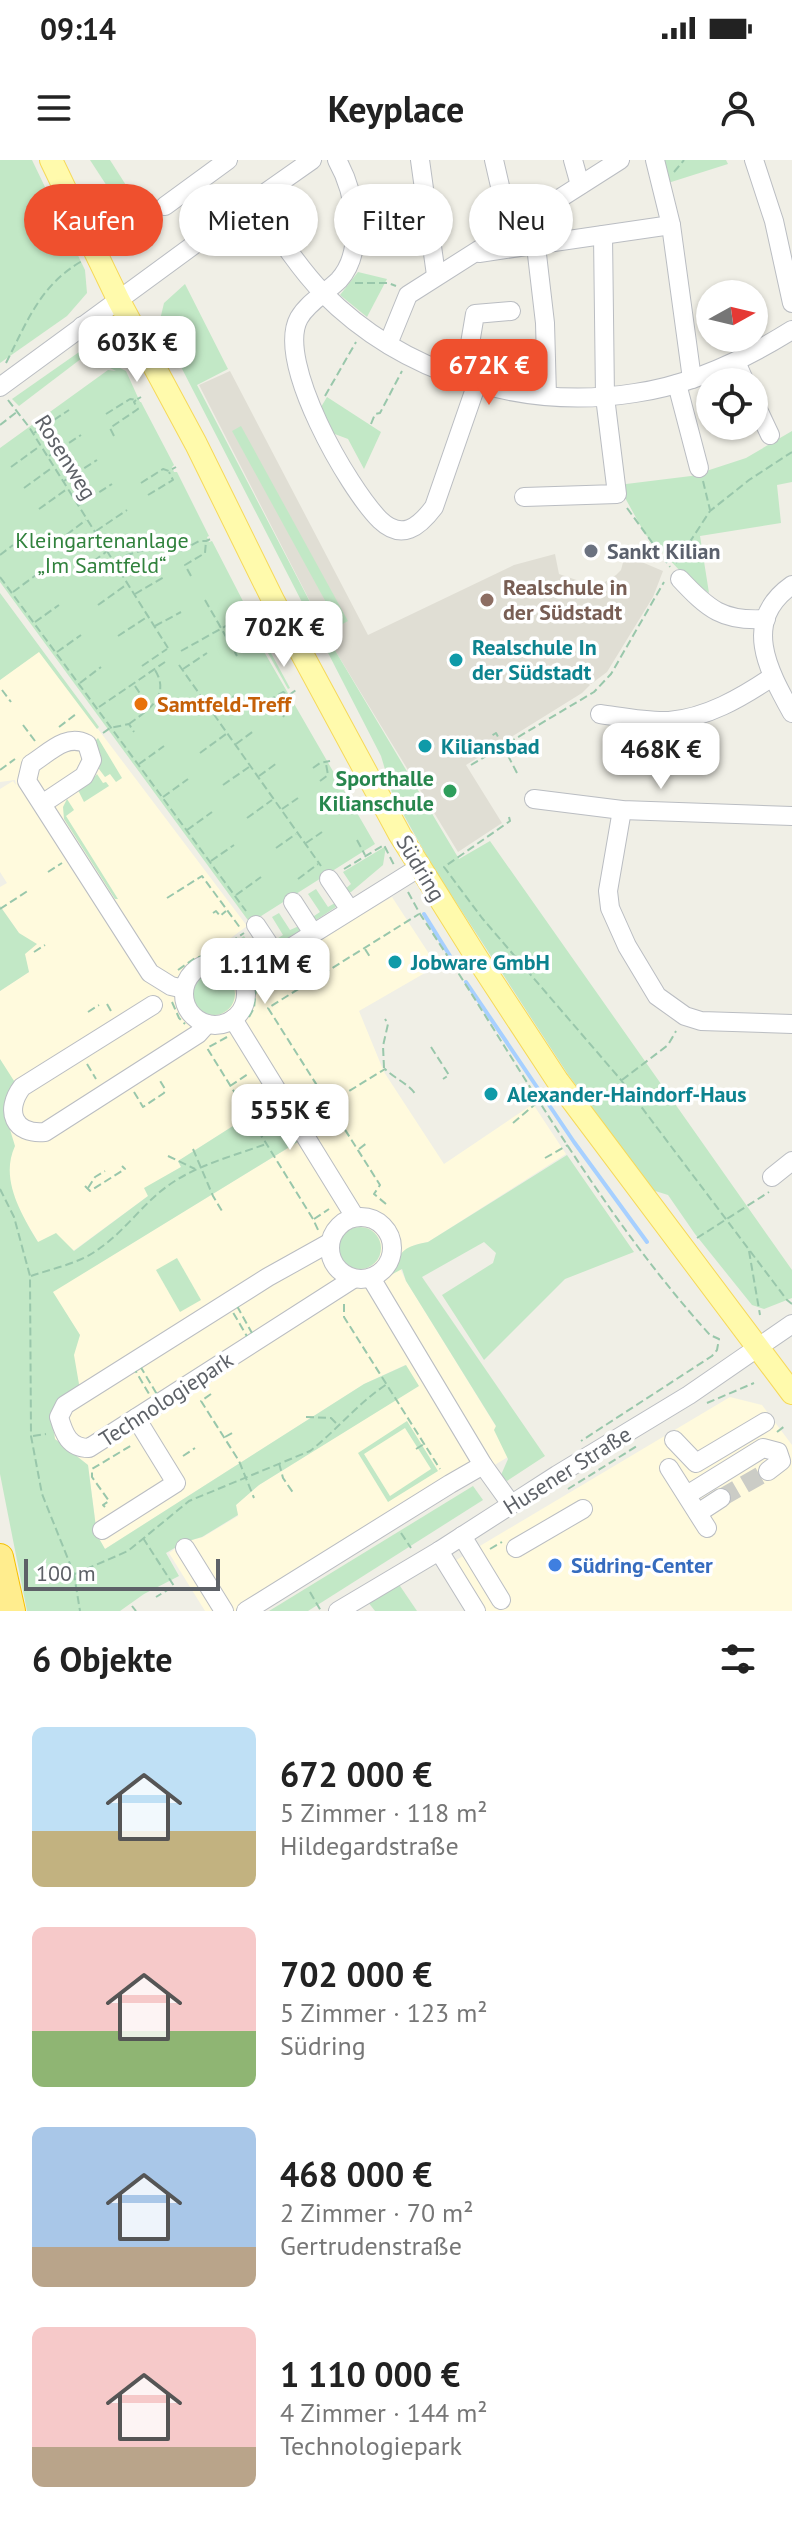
<!DOCTYPE html>
<html lang="de">
<meta charset="utf-8">
<style>
body{margin:0;font-family:"PT Sans",sans-serif;background:#f2f2f2;color:#222;height:100vh;display:flex;flex-direction:column;font-size:30px;white-space:nowrap}
*{box-sizing:border-box;margin:0}
p{font-size:26px;color:#767676}
.icon{flex:none;width:44px;height:44px;fill:none;stroke:currentColor;stroke-width:2;stroke-linecap:round;stroke-linejoin:round}
.map{position:relative;height:1451px;overflow:hidden}
.details{display:flex;flex-direction:column;background:#fff;flex:1}
.details>*{flex:none}
.top-card{position:absolute;left:24px;top:24px;width:744px;height:72px;display:flex;gap:16px}
.needle{width:52px;rotate:82deg}
.fabs{position:absolute;left:696px;top:120px;display:grid;gap:16px}
.fabs a{display:grid;place-items:center;width:72px;height:72px;border-radius:50%;background:#fff;box-shadow:0 2px 6px #0004;font-size:40px}
.scale{position:absolute;left:24px;bottom:20px;width:196px;box-sizing:border-box;padding-left:8px;border:4px solid #5d6167;border-top:0;font-size:22px;line-height:28px;white-space:nowrap;color:#5d6167;-webkit-text-stroke:6px #fff;paint-order:stroke}
.price{position:absolute;translate:-50% -68px;padding:0 18px;border-radius:16px;background:#fff;color:#222;font-size:26px;line-height:52px;filter:drop-shadow(0 2px 4px #0008)}
.price::after{content:'';position:absolute;left:50%;top:48px;width:24px;height:18px;margin-left:-12px;background:inherit;clip-path:polygon(0 0,100% 0,50% 100%)}
.price.active{background:#ef502e;color:#fff}
ul{padding:0;list-style:none}
li{display:flex;align-items:center;gap:24px;height:200px;padding:0 32px}
li span{display:grid;place-items:center;flex:none;width:224px;height:160px;border-radius:12px;color:#555}
li>.icon{margin-inline-start:auto}
span .icon{width:96px;height:96px;fill:#fffc;stroke-width:1}
li b{font-size:34px}
h2{display:flex;justify-content:space-between;align-items:center;height:96px;padding:0 32px;font-size:34px}
.tag{padding:0 28px;border-radius:36px;background:#fff;box-shadow:0 2px 6px #0004;font-size:28px;line-height:72px}
.tag.active{background:#ef502e;color:#fff}
.status{display:flex;justify-content:space-between;align-items:center;height:56px;padding:0 40px;background:#fff;direction:ltr}
.status svg{height:22px;fill:currentColor}
header{display:flex;justify-content:space-between;align-items:center;height:104px;padding:0 32px;background:#fff;font-size:36px;font-weight:800}
.map>svg:first-child{display:block}
</style>
<div class="status"><b>09:14</b><svg viewBox="0 0 49 12"><path d="M0 12V9h3v3zM5 12V6h3v6zM10 12V3h3v9zM15 12V0h3v12zM26 1h20v11H26zM47 4h2v5h-2z"/></svg></div>
<header><svg class="icon" aria-label="menu" viewBox="0 0 24 24"><path d="M4 6h16M4 12h16M4 18h16"/></svg>Keyplace<svg class="icon" aria-label="person" viewBox="0 0 24 24"><circle cx="12" cy="8" r="4"/><path d="M4 21q1-7 8-7t8 7"/></svg></header>
<div class="map">
<svg width="792" height="1451" viewBox="0 0 792 1451">
<rect width="100%" height="100%" fill="#f0efe6"/>
<!-- commercial -->
<g fill="#fffadd" fill-rule="evenodd">
<path d="M39 491 247 766 216 789 236 793 243 798 258 822 265 811 392 737 437 806 359 851 384 912 444 1004 533 944 566 994 428 1082 414 1085 397 1102 406 1121 513 1294 252 1451H205L169 1393 185 1382 203 1377 238 1356 236 1345 259 1325 418 1226 405 1205 364 1224 105 1389 97 1375 88 1305 55 1279 52 1259 80 1230 73 1195 80 1175 52 1132 301 980 258 960 244 959 178 1001 181 1007 145 1028 148 1036 73 1091 38 1082 3 1023 8 963 15 924 0 899V831L29 812 19 773 0 746V727L7 723 0 712V629L13 621 16 625 15 620 0 622V520ZM369 1068 379 1078 380 1097 371 1106Z"/>
<polygon points="730,1237 762,1245 792,1285 792,1451 469,1451 443,1408"/>
</g>
<!-- education -->
<polygon fill="#e0ded4" points="230,211 368,475 514,405 555,394 559,414 591,425 600,425 616,415 621,410 625,395 663,411 653,437 607,512 591,524 588,523 590,525 582,533 466,605 502,663 458,692 336,492 199,225"/>
<!-- green -->
<g fill="#c2e8c6" fill-rule="evenodd">
<polygon points="0,0 32,0 85,110 87,133 67,156 0,203"/>
<polygon points="90,0 110,0 150,63 131,63"/>
<polygon points="662,0 726,0 728,4 668,23"/>
<polygon points="358,112 387,119 367,157 340,135"/>
<polygon points="185,124 228,209 197,225 336,492 459,699 490,681 792,1110 792,1138 764,1149 752,1145 695,1074 668,1035 652,1030 567,913 433,707 393,636 381,596 159,164 164,143"/>
<polygon points="82,190 85,191 86,195 19,246 12,239"/>
<polygon points="114,205 126,211 140,242 141,242 174,305 172,307 174,312 177,312 209,376 207,377 209,382 212,381 247,449 244,451 244,457 375,684 250,763 0,422 0,288 108,210 116,211 108,207"/>
<polygon points="327,237 381,272 364,309 348,279 332,273 321,247"/>
<polygon points="241,266 348,461 339,466 232,271"/>
<polygon points="792,271 792,322 777,325 781,363 700,376 709,433 682,413 645,374 618,325 691,316 746,298"/>
<polygon points="0,433 99,567 97,569 39,492 0,520"/>
<polygon points="252,458 290,528 288,529 249,459"/>
<polygon points="98,578 122,618 116,622 110,614 105,617 99,609 101,596 95,581"/>
<polygon points="97,614 103,623 106,622 109,626 84,642 78,630 90,622"/>
<polygon points="67,639 74,650 66,656 118,739 115,739 64,659 63,647"/>
<polygon points="386,686 383,705 351,732 346,733 344,730 351,724 343,712"/>
<polygon points="316,729 328,747 335,743 336,747 313,762 311,758 320,752 308,734"/>
<polygon points="0,746 19,773 37,784 25,794 29,812 0,831"/>
<polygon points="279,753 290,770 299,766 301,770 278,784 275,780 283,775 272,757"/>
<polygon points="244,776 255,792 262,788 264,794 248,804 237,793 225,789"/>
<circle cx="214" cy="834" r="21"/>
<path d="M0 899 16 924 8 963 15 986C0 1018 20 1052 38 1082L56 1073 74 1091 148 1036 144 1028 181 1007 178 1001 244 959 258 960 279 946 301 980 53 1132 80 1175 74 1195 80 1230 52 1259 55 1279 88 1305 97 1375 105 1389 364 1224 406 1205 419 1226 259 1325 236 1345 238 1355 202 1377 185 1382 166 1393 179 1416 144 1434 120 1451H27L0 1314Z"/>
<path d="M567 995 634 1092 565 1119 484 1200 442 1135 493 1103 496 1093 484 1082 422 1117 545 1296 507 1321 501 1315 508 1299 494 1270 496 1266 406 1121 402 1109 389 1116C403 1093 397 1088 428 1082Z"/>
<circle cx="360" cy="1088" r="21"/>
<polygon points="177,1098 201,1140 180,1152 156,1110"/>
<path d="M407 1261 438 1311 388 1342 358 1293ZM405 1268 431 1309 390 1336 364 1294Z"/>
<polygon points="473,1326 483,1340 308,1451 269,1451"/>
<polygon points="398,1423 417,1451 375,1451 368,1442"/>
</g>
<g fill="none" stroke-linecap="round" stroke-linejoin="round">
<!-- stream -->
<g stroke="#a7d0ff" stroke-width="4">
<polyline points="424,754 455,804"/>
<polyline points="466,822 574,982 647,1082"/>
</g>
<!-- minor-tunnel -->
<polyline stroke="#cbccc6" stroke-width="18" stroke-dasharray="18 9" stroke-linecap="butt" points="721,1338 768,1311"/>
<defs>
<g id="minor">
<path d="M337 0C355 32 366 90 339 120 326 133 308 142 299 158 275 201 348 328 380 360 402 381 419 367 434 347L477 223"/>
<polyline points="420,0 436,115"/>
<polyline points="494,0 510,70 514,78"/>
<polyline points="573,0 580,25"/>
<polyline points="655,0 671,65 692,219"/>
<polyline points="754,0 774,61 792,143"/>
<path d="M255 40C276 72 296 105 323 133 403 214 523 251 635 233 692 225 744 200 792 170"/>
<polyline points="165,46 228,0"/>
<polyline points="536,86 545,163 547,236"/>
<polyline points="479,93 671,65"/>
<polyline points="82,166 100,193"/>
<polyline points="388,184 408,135 620,0"/>
<polyline points="736,202 745,222"/>
<polyline points="464,219 475,154 511,151"/>
<polyline points="677,224 699,308"/>
<polyline points="0,227 255,40 312,0"/>
<polyline points="754,241 770,275"/>
<polyline points="524,337 617,334 605,237 603,75"/>
<path d="M680 419C708 449 723 462 766 459"/>
<path d="M792 425C741 461 768 510 792 553"/>
<path d="M600 554C622 557 646 562 669 561 706 558 741 538 772 517"/>
<polyline points="534,639 622,650 792,656"/>
<path d="M42 644 84 616 92 600 87 584C66 573 49 593 31 604L27 621 150 813 171 826 184 829"/>
<polyline points="622,650 608,731 610,748 627,786 657,836 685,856 701,861 792,864"/>
<polyline points="329,719 350,750"/>
<polyline points="293,742 313,773"/>
<polyline points="256,765 276,795"/>
<circle cx="215" cy="834" r="31"/>
<polyline points="242,818 420,707"/>
<path d="M153 845 22 927C4 951 14 975 45 972L198 874 207 864"/>
<polyline points="233,859 355,1057"/>
<polyline points="772,1017 792,1001"/>
<circle cx="361" cy="1088" r="31"/>
<path d="M329 1083 268 1117 65 1245 59 1257C64 1274 69 1288 89 1288L353 1119"/>
<polyline points="371,1118 483,1305 511,1344"/>
<polyline points="674,1280 696,1303 765,1262"/>
<polyline points="669,1308 707,1368"/>
<polyline points="687,1335 763,1288 778,1292 781,1301 768,1311"/>
<polyline points="698,1353 721,1338"/>
<polyline points="102,1370 176,1323 136,1258"/>
<polyline points="462,1376 501,1440"/>
<polyline points="185,1388 224,1451"/>
<polyline points="516,1388 583,1349"/>
<polyline points="439,1391 476,1451"/>
<polyline points="246,1451 450,1324 483,1305"/>
<polyline points="338,1451 439,1391 557,1315 689,1235 792,1164"/>
</g>
<polyline id="major" points="51,0 119,141 196,284 274,442 400,675 477,798 557,920 792,1233"/>
<polyline id="highway" points="0,1397 12,1451"/>
</defs>
<!-- minor casing -->
<use href="#minor" stroke="#babdc2" stroke-width="20"/>
<!-- major casing -->
<use href="#major" stroke="#f6d95a" stroke-width="24"/>
<!-- highway casing -->
<use href="#highway" stroke="#f6c100" stroke-width="28"/>
<!-- path -->
<g stroke="#99c7ab" stroke-width="2" stroke-dasharray="8 4" stroke-linecap="butt">
<polyline points="674,12 684,0"/>
<polyline points="116,84 133,76"/>
<polyline points="355,123 388,123 396,126"/>
<path d="M6 203C27 162 40 125 82 101"/>
<polyline points="325,236 356,182"/>
<polyline points="8,240 29,267 168,488"/>
<polyline points="106,254 130,239 136,240 141,237"/>
<polyline points="371,264 375,254 380,253 402,211"/>
<polyline points="0,265 18,251"/>
<polyline points="34,273 69,250"/>
<polyline points="114,276 110,268 138,249 134,242 136,240"/>
<polyline points="49,296 81,275"/>
<polyline points="11,307 40,286"/>
<polyline points="64,321 97,300"/>
<polyline points="703,321 710,350"/>
<polyline points="141,323 163,309 169,311 176,307"/>
<polyline points="24,328 53,307"/>
<polyline points="148,335 173,320 169,312"/>
<polyline points="79,345 112,324"/>
<polyline points="627,348 670,407"/>
<polyline points="39,349 67,329"/>
<polyline points="96,371 127,350"/>
<polyline points="57,382 86,360"/>
<polyline points="181,391 199,381 206,381 213,378"/>
<polyline points="0,395 13,385"/>
<polyline points="116,403 127,395 144,390"/>
<polyline points="676,403 710,351 749,320 792,292"/>
<polyline points="84,408 106,392"/>
<polyline points="191,416 185,405 205,393 206,381"/>
<polyline points="0,417 246,751"/>
<polyline points="13,432 36,415"/>
<polyline points="135,434 164,417"/>
<polyline points="205,440 237,496"/>
<polyline points="98,445 126,425"/>
<polyline points="35,462 59,445"/>
<polyline points="155,466 181,452"/>
<polyline points="118,476 147,457"/>
<polyline points="181,491 251,452"/>
<polyline points="57,492 81,475"/>
<polyline points="179,505 321,706"/>
<polyline points="142,506 167,489"/>
<polyline points="183,509 207,493"/>
<polyline points="80,523 101,507"/>
<polyline points="135,526 149,547"/>
<polyline points="2,530 11,542"/>
<polyline points="268,541 283,532 289,535 296,530"/>
<polyline points="99,547 165,502"/>
<polyline points="213,551 234,536"/>
<polyline points="283,557 289,549 289,536"/>
<path d="M129 564C148 550 171 536 155 510"/>
<polyline points="23,565 35,581"/>
<polyline points="59,567 76,554"/>
<polyline points="103,573 110,568 129,564 134,572"/>
<polyline points="236,584 255,570"/>
<polyline points="200,593 226,574"/>
<polyline points="456,593 461,594"/>
<polyline points="139,604 164,586"/>
<polyline points="471,605 503,586 496,573 491,576"/>
<polyline points="313,608 320,603 330,601"/>
<polyline points="0,610 15,599"/>
<polyline points="517,613 503,586 594,532 611,514 664,422"/>
<polyline points="259,616 277,603"/>
<polyline points="320,621 328,615 326,604"/>
<polyline points="223,625 249,607"/>
<polyline points="163,637 188,619"/>
<polyline points="282,649 298,638"/>
<polyline points="509,657 510,661 444,707 482,758 621,920 787,1140 792,1144"/>
<polyline points="247,658 272,640"/>
<polyline points="187,670 212,652"/>
<polyline points="357,680 365,695"/>
<polyline points="306,683 322,672"/>
<polyline points="276,688 296,674"/>
<polyline points="211,701 234,685"/>
<polyline points="344,709 384,685 394,705"/>
<polyline points="48,712 62,703"/>
<polyline points="298,719 318,704"/>
<path d="M408 732 420 754C512 892 591 1040 701 1165L710 1175 719 1179 717 1190 712 1196 581 1281"/>
<polyline points="236,735 261,717"/>
<polyline points="167,738 202,716 241,769"/>
<polyline points="0,749 29,730"/>
<polyline points="213,753 216,751 220,756 226,751"/>
<polyline points="365,789 370,797"/>
<polyline points="34,792 45,785"/>
<polyline points="216,793 228,793 240,800"/>
<polyline points="178,810 195,798 215,793 244,773"/>
<polyline points="172,842 179,858 185,864"/>
<polyline points="107,844 111,851"/>
<polyline points="88,852 99,845"/>
<polyline points="249,857 254,848 256,829"/>
<polyline points="227,877 207,888 313,1059 319,1072"/>
<polyline points="431,887 449,915 443,919"/>
<polyline points="87,904 96,919"/>
<polyline points="384,908 383,886 388,864 385,859"/>
<polyline points="622,920 668,885 676,871"/>
<polyline points="230,926 248,914"/>
<polyline points="134,932 143,947 164,933 165,929 159,919"/>
<path d="M305 949 341 936 385 909C395 919 408 923 416 935"/>
<polyline points="513,963 539,941"/>
<polyline points="193,989 213,1036 222,1051"/>
<polyline points="359,989 368,982"/>
<polyline points="168,996 195,1009"/>
<polyline points="545,998 568,985"/>
<polyline points="85,1026 90,1031 125,1009 122,1006"/>
<polyline points="88,1028 95,1017 105,1011"/>
<polyline points="0,1029 14,1057 30,1116 31,1276 42,1334 74,1414 80,1451"/>
<polyline points="386,1044 374,1034 380,1025 268,848 419,754"/>
<polyline points="314,1059 329,1049"/>
<polyline points="697,1078 769,1032"/>
<polyline points="749,1091 760,1155"/>
<path d="M31 1116C54 1108 81 1103 100 1088 126 1070 143 1043 169 1025 197 1005 233 996 266 984"/>
<polyline points="344,1144 344,1157 440,1309"/>
<polygon points="237,1146 253,1175 248,1178 231,1149"/>
<polygon points="140,1206 158,1236 152,1239 135,1210"/>
<polyline points="211,1234 201,1241 239,1301 254,1338"/>
<polyline points="707,1243 754,1223"/>
<polyline points="306,1257 331,1258 338,1265"/>
<polyline points="777,1272 786,1265"/>
<polyline points="33,1276 46,1274"/>
<polyline points="225,1277 234,1272"/>
<polyline points="416,1289 424,1284"/>
<polyline points="183,1296 195,1288"/>
<polyline points="279,1303 283,1318 294,1334"/>
<polyline points="568,1329 637,1286"/>
<polyline points="105,1347 103,1345 109,1341 92,1317 92,1309 132,1285"/>
<polyline points="401,1373 411,1388"/>
<polyline points="143,1378 174,1426 156,1437"/>
<polyline points="490,1389 502,1382"/>
<path d="M75 1414 128 1391 189 1341 310 1291C337 1270 358 1243 387 1224"/>
<polyline points="310,1432 321,1451"/>
<polyline points="132,1446 136,1451"/>
</g>
<!-- minor -->
<use href="#minor" stroke="#fff" stroke-width="18"/>
<!-- major -->
<use href="#major" stroke="#fffaac" stroke-width="22"/>
<!-- highway -->
<use href="#highway" stroke="#ffed8e" stroke-width="26"/>
</g>
<!-- markers -->
<circle fill="#6b7280" stroke="#fff" stroke-width="3" cx="591" cy="391" r="8"/>
<circle fill="#8d6e63" stroke="#fff" stroke-width="3" cx="487" cy="440" r="8"/>
<g fill="#0f9aa8" stroke="#fff" stroke-width="3">
<circle cx="456" cy="500" r="8"/>
<circle cx="425" cy="586" r="8"/>
<circle cx="395" cy="802" r="8"/>
<circle cx="491" cy="934" r="8"/>
</g>
<circle fill="#e8710a" stroke="#fff" stroke-width="3" cx="141" cy="544" r="8"/>
<circle fill="#2e9e5b" stroke="#fff" stroke-width="3" cx="450" cy="631" r="8"/>
<circle fill="#3f7fe0" stroke="#fff" stroke-width="3" cx="555" cy="1405" r="8"/>
<g text-anchor="middle" stroke-width="7" stroke-linejoin="round" paint-order="stroke">
<!-- street labels -->
<g font-size="22" fill="#5d6167" stroke="#fff">
<text transform="translate(66 297) rotate(58)" y="8">Rosenweg</text>
<text transform="translate(421 708) rotate(59)" y="8">Südring</text>
<text transform="translate(166 1239) rotate(-33)" y="8">Technologiepark</text>
<text transform="translate(567 1310) rotate(-32)" y="8">Husener Straße</text>
</g>
<!-- park labels -->
<g font-size="22" fill="#31823d" stroke="#fff">
<text x="102" y="388">Kleingartenanlage<tspan x="102" dy="25">„Im Samtfeld“</tspan></text>
</g>
<!-- worship labels -->
<g font-size="22" font-weight="bold" fill="#5b616d" stroke="#fff" text-anchor="start">
<text x="607" y="399">Sankt Kilian</text>
</g>
<!-- education labels -->
<g font-size="22" font-weight="bold" fill="#785e54" stroke="#fff" text-anchor="start">
<text x="503" y="435">Realschule in<tspan x="503" dy="25">der Südstadt</tspan></text>
</g>
<!-- culture labels -->
<g font-size="22" font-weight="bold" fill="#0d838f" stroke="#fff" text-anchor="start">
<text x="472" y="495">Realschule In<tspan x="472" dy="25">der Südstadt</tspan></text>
<text x="441" y="594">Kiliansbad</text>
<text x="411" y="810">Jobware GmbH</text>
<text x="507" y="942">Alexander-Haindorf-Haus</text>
</g>
<!-- food labels -->
<g font-size="22" font-weight="bold" fill="#c56008" stroke="#fff" text-anchor="start">
<text x="157" y="552">Samtfeld-Treff</text>
</g>
<!-- leisure labels -->
<g font-size="22" font-weight="bold" fill="#27864d" stroke="#fff" text-anchor="end">
<text x="434" y="626">Sporthalle<tspan x="434" dy="25">Kilianschule</tspan></text>
</g>
<!-- shop labels -->
<g font-size="22" font-weight="bold" fill="#366cbe" stroke="#fff" text-anchor="start">
<text x="571" y="1413">Südring-Center</text>
</g>
</g>
</svg>
<div class="fabs">
<a><svg class="needle" viewBox="-14 -14 28 28"><path d="M0-13l5 13h-10z" fill="#e53935"/><path d="M0 13l5-13h-10z" fill="#767676"/></svg></a>
<a><svg class="icon" aria-label="locate" viewBox="0 0 24 24"><circle cx="12" cy="12" r="6"/><path d="M12 2v4M12 18v4M2 12h4M18 12h4"/></svg></a>
</div>
<div class="scale">100 m</div>
<b class="price" style="left:137px;top:224px">603K €</b>
<b class="price active" style="left:489px;top:247px">672K €</b>
<b class="price" style="left:284px;top:509px">702K €</b>
<b class="price" style="left:661px;top:631px">468K €</b>
<b class="price" style="left:265px;top:846px">1.11M €</b>
<b class="price" style="left:290px;top:992px">555K €</b>
<div class="top-card">
<a class="tag active">Kaufen</a>
<a class="tag">Mieten</a>
<a class="tag">Filter</a>
<a class="tag">Neu</a>
</div>
</div>
<section class="details">
<h2>6 Objekte<svg class="icon" aria-label="filters" viewBox="0 0 24 24"><path d="M4 7h16M4 17h16"/><circle cx="9" cy="7" r="2"/><circle cx="15" cy="17" r="2"/></svg></h2>
<ul>
<li><span style="background:linear-gradient(#bfe0f5 65%,#c2b280 0)"><svg class="icon" aria-label="home" viewBox="0 0 24 24"><path d="M3 11l9-7 9 7M6 9v11h12V9"/></svg></span><div><b>672 000 €</b><p>5 Zimmer · 118 m²</p><p>Hildegardstraße</p></div></li>
<li><span style="background:linear-gradient(#f6c9c9 65%,#8fb573 0)"><svg class="icon" aria-label="home" viewBox="0 0 24 24"><path d="M3 11l9-7 9 7M6 9v11h12V9"/></svg></span><div><b>702 000 €</b><p>5 Zimmer · 123 m²</p><p>Südring</p></div></li>
<li><span style="background:linear-gradient(#a9c7e8 75%,#b9a48a 0)"><svg class="icon" aria-label="home" viewBox="0 0 24 24"><path d="M3 11l9-7 9 7M6 9v11h12V9"/></svg></span><div><b>468 000 €</b><p>2 Zimmer · 70 m²</p><p>Gertrudenstraße</p></div></li>
<li><span style="background:linear-gradient(#f6c9c9 75%,#b9a48a 0)"><svg class="icon" aria-label="home" viewBox="0 0 24 24"><path d="M3 11l9-7 9 7M6 9v11h12V9"/></svg></span><div><b>1 110 000 €</b><p>4 Zimmer · 144 m²</p><p>Technologiepark</p></div></li>
</ul>
</section>
